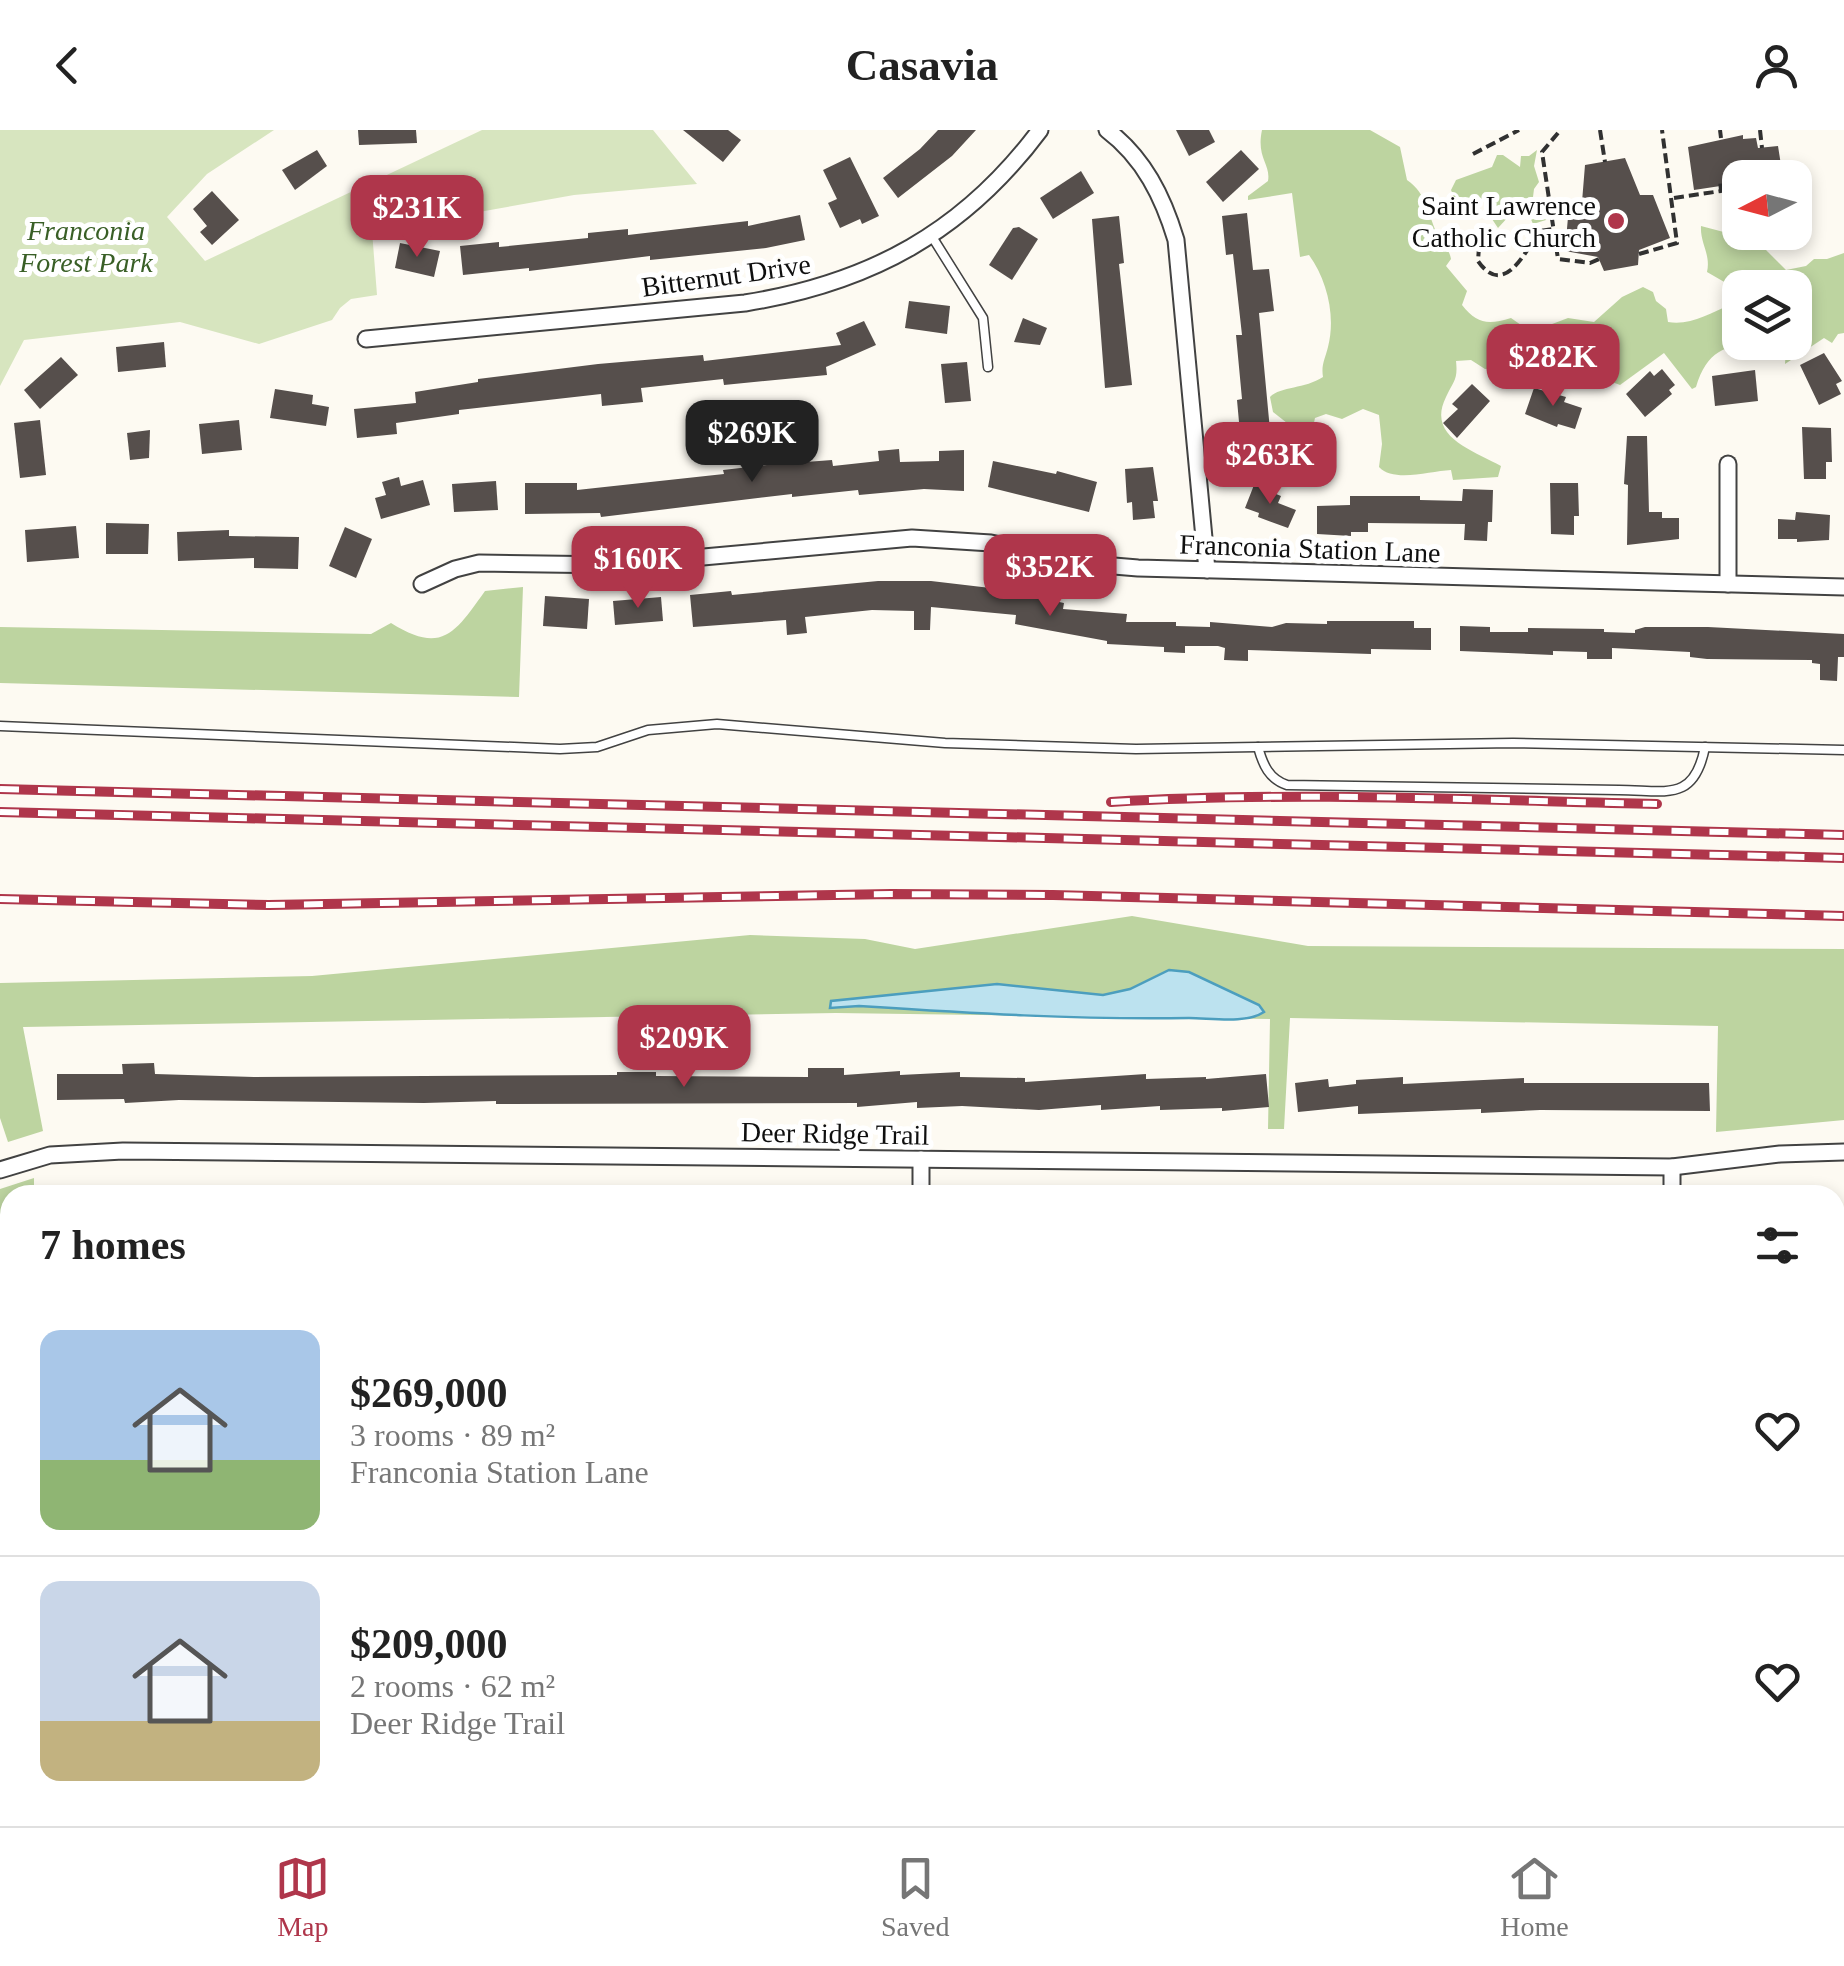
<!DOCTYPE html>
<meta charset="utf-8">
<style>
body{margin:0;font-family:Georgia,serif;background:#f6f6f6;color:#222;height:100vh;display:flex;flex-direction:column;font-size:38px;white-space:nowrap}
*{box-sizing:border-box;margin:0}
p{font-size:32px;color:#767676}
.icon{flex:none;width:55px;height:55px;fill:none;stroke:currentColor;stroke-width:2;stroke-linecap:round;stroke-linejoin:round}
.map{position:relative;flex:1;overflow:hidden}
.sheet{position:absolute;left:0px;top:1055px;width:1845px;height:642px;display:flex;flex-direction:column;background:#fff;border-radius:30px 30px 0 0;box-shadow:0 5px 15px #0003}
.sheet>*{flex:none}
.needle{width:65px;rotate:264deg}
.tools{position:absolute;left:1722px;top:30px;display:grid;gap:20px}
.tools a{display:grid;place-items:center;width:90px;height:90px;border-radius:20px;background:#fff;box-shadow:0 5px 15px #0003;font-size:50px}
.price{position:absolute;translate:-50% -85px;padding:0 22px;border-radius:20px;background:#af364b;color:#fff;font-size:32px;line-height:65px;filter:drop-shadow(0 2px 5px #0008)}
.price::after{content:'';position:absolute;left:50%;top:60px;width:30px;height:22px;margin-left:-15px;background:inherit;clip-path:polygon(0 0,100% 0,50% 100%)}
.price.on{background:#222;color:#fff}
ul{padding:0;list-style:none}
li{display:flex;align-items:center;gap:30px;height:250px;padding:0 40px}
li+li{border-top:2px solid #e0e0e0}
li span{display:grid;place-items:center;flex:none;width:280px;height:200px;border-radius:20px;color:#555}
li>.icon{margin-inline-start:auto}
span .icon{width:120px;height:120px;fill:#fffc;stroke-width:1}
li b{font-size:42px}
h2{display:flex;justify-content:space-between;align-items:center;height:120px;padding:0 40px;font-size:42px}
header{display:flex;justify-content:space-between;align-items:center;height:130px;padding:0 40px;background:#fff;font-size:45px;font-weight:700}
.tab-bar{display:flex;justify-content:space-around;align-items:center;height:140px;border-top:2px solid #e0e0e0;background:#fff;font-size:28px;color:#767676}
.tab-bar a{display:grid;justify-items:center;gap:5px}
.tab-bar .on{color:#af364b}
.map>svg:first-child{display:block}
</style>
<header><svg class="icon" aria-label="back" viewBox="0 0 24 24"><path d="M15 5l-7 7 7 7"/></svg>Casavia<svg class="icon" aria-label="person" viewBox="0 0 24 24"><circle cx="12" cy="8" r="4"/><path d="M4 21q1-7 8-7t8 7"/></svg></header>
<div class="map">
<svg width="1844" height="1696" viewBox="0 0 1844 1696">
<rect width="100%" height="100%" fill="#fdfaf2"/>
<!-- green -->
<g fill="#d7e5bf">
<polygon points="0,0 274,0 207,44 167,87 205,131 482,0 653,0 697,54 574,65 372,101 377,165 351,169 340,178 332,190 259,214 180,192 24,210 0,256"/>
<polygon points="10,1176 10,1688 570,1688 575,1696 0,1696 0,1180"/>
</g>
<!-- forest -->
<g fill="#bdd4a0">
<path d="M1262 0H1370L1400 17 1407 50C1428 64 1428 87 1439 108 1444 118 1449 118 1451 129L1446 136 1467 161 1462 175C1477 194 1488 195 1511 188L1531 202 1568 188 1594 192 1622 167 1643 157 1653 162 1656 171 1666 179 1668 192C1690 196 1710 183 1730 175L1732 165 1726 153 1707 142C1711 124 1700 114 1701 96L1735 105 1737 113 1766 120 1786 140 1806 136 1814 129H1827L1844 123V203L1838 204 1832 213 1824 208 1785 234 1786 217 1763 213 1795 212V158H1740V212L1760 213C1724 215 1707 221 1696 257L1692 259 1664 223 1620 255 1578 239 1557 240C1548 231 1538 230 1526 231L1516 244 1511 237 1485 239 1471 230 1456 231C1458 250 1454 250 1446 267 1426 307 1473 320 1501 336L1498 347 1453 350 1451 340C1430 341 1394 353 1379 337L1382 314 1379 285 1363 279 1342 289 1326 284 1315 288 1308 321 1303 328 1279 330 1275 324 1287 313V293L1273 282 1270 267C1281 256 1305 259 1323 247 1321 235 1325 229 1328 217 1336 186 1327 150 1309 125L1300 127 1292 63 1248 70V66L1268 51C1271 34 1256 28 1262 0Z"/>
<polygon points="1537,20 1534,36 1539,52 1534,59 1532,75 1546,90 1533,94 1525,75 1520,74 1498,98 1492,89 1493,72 1486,67 1471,73 1466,82 1460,81 1451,60 1456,50 1492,37 1497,25 1503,25 1520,37 1521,26 1529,26"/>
<path d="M523 457 519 567 0 553V497L371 504 391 493C442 525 455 503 485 461Z"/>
<polygon points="1132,786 1308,816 1844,819 1844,990 1716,1002 1718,896 1290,888 1284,999 1268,999 1270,889 836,883 23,897 43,1001 8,1012 0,988 0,853 312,846 750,805 865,809 915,819"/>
<polygon points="34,1048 34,1065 10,1065 10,1176 0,1180 4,1122 0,1113 0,1059"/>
<polygon points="570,1688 852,1688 856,1696 575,1696"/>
</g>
<!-- water -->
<path fill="#bce2ef" stroke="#4c9ebe" stroke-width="2.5" d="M1169 840 1189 842 1259 875 1264 882C1246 894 1211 888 1189 888 1079 890 969 883 859 876L830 878 831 871 997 854 1103 865 1130 859Z"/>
<!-- building -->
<g fill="#564f4c">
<polygon points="358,0 416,0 417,13 359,15"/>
<polygon points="683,0 728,0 741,10 723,32"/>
<polygon points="938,0 976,0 952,26 898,68 883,48 920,19"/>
<polygon points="1176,0 1209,0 1215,12 1189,26"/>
<polygon points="1743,5 1743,9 1756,8 1758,18 1778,16 1783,48 1740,48 1740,53 1694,60 1688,17"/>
<polygon points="317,20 327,36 295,60 282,40"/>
<polygon points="1241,20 1259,39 1223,72 1206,52"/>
<polygon points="850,27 879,86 862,94 860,89 840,98 828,73 837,69 823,40"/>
<polygon points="1625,28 1640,65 1653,65 1670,108 1639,120 1638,135 1604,141 1598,127 1565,121 1569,76 1582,72 1585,35"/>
<polygon points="1081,41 1094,63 1053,89 1040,68"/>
<polygon points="212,61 239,90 212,115 200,102 207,96 193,79"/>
<polygon points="1247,83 1253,140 1269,139 1274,181 1259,183 1271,311 1241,314 1237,270 1242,269 1236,205 1242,205 1233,124 1226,125 1222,86"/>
<polygon points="800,85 805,110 766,118 650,130 650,126 529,141 529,138 463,145 460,116 499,112 499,117 588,108 588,103 628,99 628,105 748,91 748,96"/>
<polygon points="1119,86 1124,133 1119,134 1132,255 1105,258 1092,89"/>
<polygon points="1019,97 1038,109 1012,150 989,135 1013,98"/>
<polygon points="400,113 440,121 434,147 395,138"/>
<polygon points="909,171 950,176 947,204 905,198"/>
<polygon points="1023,188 1047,198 1040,215 1014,212"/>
<polygon points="864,191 876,215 826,237 827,245 724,255 723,249 641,258 643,272 602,276 601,264 459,280 459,284 396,293 397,304 357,308 354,279 416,273 415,262 478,252 478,249 598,234 703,225 704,231 841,215 836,203"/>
<polygon points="164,212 166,237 118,242 116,217"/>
<polygon points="1824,223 1842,251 1836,254 1841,264 1819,275 1800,235"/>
<polygon points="61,227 78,245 40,279 24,260"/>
<polygon points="967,232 971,271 945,273 941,234"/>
<polygon points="1662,239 1675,255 1669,260 1672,264 1645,287 1626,264 1650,241 1654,246"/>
<polygon points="1755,240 1758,271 1715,276 1712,246"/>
<polygon points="1472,254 1490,271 1457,308 1443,293 1458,279 1452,274"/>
<polygon points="1534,258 1566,267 1564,272 1582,278 1575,299 1558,294 1557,297 1525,284"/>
<polygon points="275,259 313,265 312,274 329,277 326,296 270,288"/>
<polygon points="40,290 46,345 20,348 14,293"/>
<polygon points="239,290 242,320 202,324 199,294"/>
<polygon points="1802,297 1831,298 1832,332 1826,332 1826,349 1804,349"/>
<polygon points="150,300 149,328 130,330 127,303"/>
<polygon points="1627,306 1647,306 1649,382 1662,382 1662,388 1679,388 1679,409 1627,415 1628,355 1624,354"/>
<polygon points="899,319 900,332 939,331 939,321 964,320 964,361 924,359 859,365 858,360 792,367 792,364 601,387 600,383 525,384 525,353 577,353 577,360 724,344 723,340 767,335 832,330 833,336 879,331 878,321"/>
<polygon points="993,331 1056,344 1057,341 1097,352 1089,382 988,357"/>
<polygon points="1153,337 1158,371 1153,371 1155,388 1133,390 1132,372 1127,373 1125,339"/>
<polygon points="399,347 401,356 423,350 430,375 381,389 375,368 386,365 382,352"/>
<polygon points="496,351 498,380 454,382 452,354"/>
<polygon points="1550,353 1578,353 1579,386 1574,386 1574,405 1551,404"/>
<polygon points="1254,355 1281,366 1278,373 1296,380 1288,398 1258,387 1259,383 1245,378"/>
<polygon points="1463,359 1493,360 1492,392 1488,392 1487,411 1464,410 1465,394 1368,393 1368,402 1351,402 1351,406 1317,404 1317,376 1350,375 1350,366 1420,366 1420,370 1462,371"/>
<polygon points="1796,382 1830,385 1829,410 1797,412 1797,409 1778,409 1778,389 1795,390"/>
<polygon points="106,393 149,394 148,424 106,424"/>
<polygon points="76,396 79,428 27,432 25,400"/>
<polygon points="345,397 372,409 356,448 329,436"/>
<polygon points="229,400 229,406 299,407 298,439 254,438 254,428 178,431 177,402"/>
<polygon points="878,451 931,451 999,459 1064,473 1063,479 1127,484 1126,492 1176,492 1176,496 1210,497 1210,492 1272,497 1286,493 1327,494 1327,491 1414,491 1414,498 1431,498 1431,520 1371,519 1371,524 1248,520 1248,531 1224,530 1225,518 1218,516 1185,516 1185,523 1164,522 1164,517 1107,514 1107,511 1015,494 1016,485 931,477 930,500 914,500 914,481 872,480 805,487 807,503 787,505 786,490 693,497 690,465 731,461 732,465"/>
<polygon points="545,466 589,469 587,499 543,496"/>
<polygon points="661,467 663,491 615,495 613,471"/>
<polygon points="1460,496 1490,497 1490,502 1528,502 1528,498 1604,499 1604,502 1635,503 1635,500 1645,497 1708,497 1844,504 1844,527 1838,527 1837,551 1820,550 1820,534 1812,533 1812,530 1707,529 1690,527 1690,522 1612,518 1612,529 1587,529 1587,522 1553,521 1553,525 1460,521"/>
<polygon points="154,933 155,944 254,947 617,945 617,942 656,942 656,946 808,947 808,938 844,938 844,945 900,941 900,945 960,942 960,947 1025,948 1025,952 1146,944 1146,949 1206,947 1206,949 1266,944 1269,977 1222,981 1222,978 1160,980 1160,976 1101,980 1101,975 1039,980 962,976 917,978 917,972 857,977 857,973 496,974 496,971 424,973 179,970 125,973 124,969 57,970 57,944 123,944 122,934"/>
<polygon points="1403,947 1403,954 1524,948 1524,953 1709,953 1710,981 1540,980 1481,983 1481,979 1358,984 1358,976 1298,982 1295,953 1328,949 1329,957 1356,954 1356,950"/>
</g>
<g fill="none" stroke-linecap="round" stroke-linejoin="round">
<defs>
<g id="service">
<polyline points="931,105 983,188 988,237"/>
<polyline points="0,596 560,619 597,617 648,600 717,594 945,613 1136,619 1513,613 1844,620"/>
<path d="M1258 617C1263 635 1269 649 1287 655L1619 660C1666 660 1694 673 1705 617"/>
</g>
<g id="minor">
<path d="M1107 0C1144 28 1163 67 1176 110L1207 440"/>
<path d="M366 209 745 173C870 153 964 102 1040 0"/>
<polyline points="422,454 455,439 479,433 615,435 912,408 991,413 1102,435 1138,438 1844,457"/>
<polyline points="1728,454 1728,334"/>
<polyline points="0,1040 50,1025 123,1021 1672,1037 1780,1024 1844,1022"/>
<polyline points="921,1065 921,1029"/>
<polyline points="1672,1065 1672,1037"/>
<polyline points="1835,1269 1844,1270"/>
<polyline points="1835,1527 1844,1527"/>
<polyline points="1061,1688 1062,1696"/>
<polyline points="1715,1688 1715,1696"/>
<polyline points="1420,1696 1420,1688"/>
</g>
</defs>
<!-- service casing -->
<use href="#service" stroke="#424242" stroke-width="11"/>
<!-- minor casing -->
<use href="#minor" stroke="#424242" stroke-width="19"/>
<!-- path -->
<g stroke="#313131" stroke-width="4" stroke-dasharray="10 5" stroke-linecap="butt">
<polyline points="1600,0 1605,32"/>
<polyline points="1720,0 1721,8"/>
<polyline points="1760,0 1762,18"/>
<polyline points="1558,3 1542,22 1558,129 1590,133 1599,129"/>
<polyline points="1473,24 1519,0"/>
<polyline points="1674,68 1721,61 1720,49"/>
<path d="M1489 105 1479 117 1478 131C1504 169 1526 121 1539 101L1553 99"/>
<polyline points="1555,106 1567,106"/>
<polyline points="1639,124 1677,113 1662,0"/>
<polyline points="0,1423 10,1427"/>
<polyline points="0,1495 10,1461"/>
<polyline points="297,1688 301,1696"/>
<polyline points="53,1693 84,1688"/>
</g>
<!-- service -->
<use href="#service" stroke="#fff" stroke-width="8"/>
<!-- minor -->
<use href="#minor" stroke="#fff" stroke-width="15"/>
<defs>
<g id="rail">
<polyline points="0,659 1844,705"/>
<path d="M1111 672C1293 661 1475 670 1657 674"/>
<polyline points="0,682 1844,728"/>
<polyline points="0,769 269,775 891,764 1053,765 1844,786"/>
</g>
</defs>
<!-- rail casing -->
<use href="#rail" stroke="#af364b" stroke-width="10"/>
<!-- rail -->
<use href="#rail" stroke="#fff" stroke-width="6" stroke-dasharray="19" stroke-linecap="butt"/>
</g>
<!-- markers -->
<circle fill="#af364b" stroke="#fff" stroke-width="4" cx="1616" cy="91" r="10"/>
<g text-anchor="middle" stroke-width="10" stroke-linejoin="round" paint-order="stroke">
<!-- poi labels -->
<g font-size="28" fill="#0f0f0f" stroke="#fff" text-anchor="end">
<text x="1596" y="85">Saint Lawrence<tspan x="1596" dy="32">Catholic Church</tspan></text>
</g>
<!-- park labels -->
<g font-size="28" font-style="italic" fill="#395f26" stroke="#fff">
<text x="86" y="110">Franconia<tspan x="86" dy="32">Forest Park</tspan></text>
</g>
<!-- street labels -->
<g font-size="28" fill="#0f0f0f" stroke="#fff">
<text transform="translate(726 145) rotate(-8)" y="10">Bitternut Drive</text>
<text transform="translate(1310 418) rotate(2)" y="10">Franconia Station Lane</text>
<text transform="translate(835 1003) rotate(1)" y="10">Deer Ridge Trail</text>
</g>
</g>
</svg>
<div class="tools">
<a><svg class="needle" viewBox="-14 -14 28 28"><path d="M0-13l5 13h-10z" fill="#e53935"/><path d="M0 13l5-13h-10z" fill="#767676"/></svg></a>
<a><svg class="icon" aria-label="layers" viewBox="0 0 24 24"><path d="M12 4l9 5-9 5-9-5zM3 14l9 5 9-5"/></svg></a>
</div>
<b class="price" style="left:417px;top:130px">$231K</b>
<b class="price" style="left:1553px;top:279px">$282K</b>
<b class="price on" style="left:752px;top:355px">$269K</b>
<b class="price" style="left:1270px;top:377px">$263K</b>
<b class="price" style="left:638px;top:481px">$160K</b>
<b class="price" style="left:1050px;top:489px">$352K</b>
<b class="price" style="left:684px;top:960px">$209K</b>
<section class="sheet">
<h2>7 homes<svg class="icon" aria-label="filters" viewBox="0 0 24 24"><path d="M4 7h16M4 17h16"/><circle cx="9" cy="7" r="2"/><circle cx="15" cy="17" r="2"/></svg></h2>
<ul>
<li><span style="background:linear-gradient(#a9c7e8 65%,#8fb573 0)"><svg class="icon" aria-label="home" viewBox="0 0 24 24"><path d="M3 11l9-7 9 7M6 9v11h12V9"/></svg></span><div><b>$269,000</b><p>3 rooms · 89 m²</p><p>Franconia Station Lane</p></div><svg class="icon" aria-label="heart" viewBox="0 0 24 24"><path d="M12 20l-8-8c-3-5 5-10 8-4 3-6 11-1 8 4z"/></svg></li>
<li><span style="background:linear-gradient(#c9d6e8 70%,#c2b280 0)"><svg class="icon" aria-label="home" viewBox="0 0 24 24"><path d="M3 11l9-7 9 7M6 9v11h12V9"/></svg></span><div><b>$209,000</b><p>2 rooms · 62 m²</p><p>Deer Ridge Trail</p></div><svg class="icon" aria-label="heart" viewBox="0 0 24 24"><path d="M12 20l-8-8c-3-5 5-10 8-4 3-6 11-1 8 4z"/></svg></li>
</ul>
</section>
</div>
<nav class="tab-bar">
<a class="on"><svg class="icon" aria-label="map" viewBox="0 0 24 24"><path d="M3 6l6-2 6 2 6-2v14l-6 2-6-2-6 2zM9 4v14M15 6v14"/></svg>Map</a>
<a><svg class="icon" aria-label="saved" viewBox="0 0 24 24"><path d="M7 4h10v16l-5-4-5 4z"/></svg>Saved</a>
<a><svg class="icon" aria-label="home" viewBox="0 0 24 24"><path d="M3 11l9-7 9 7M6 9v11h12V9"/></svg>Home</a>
</nav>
